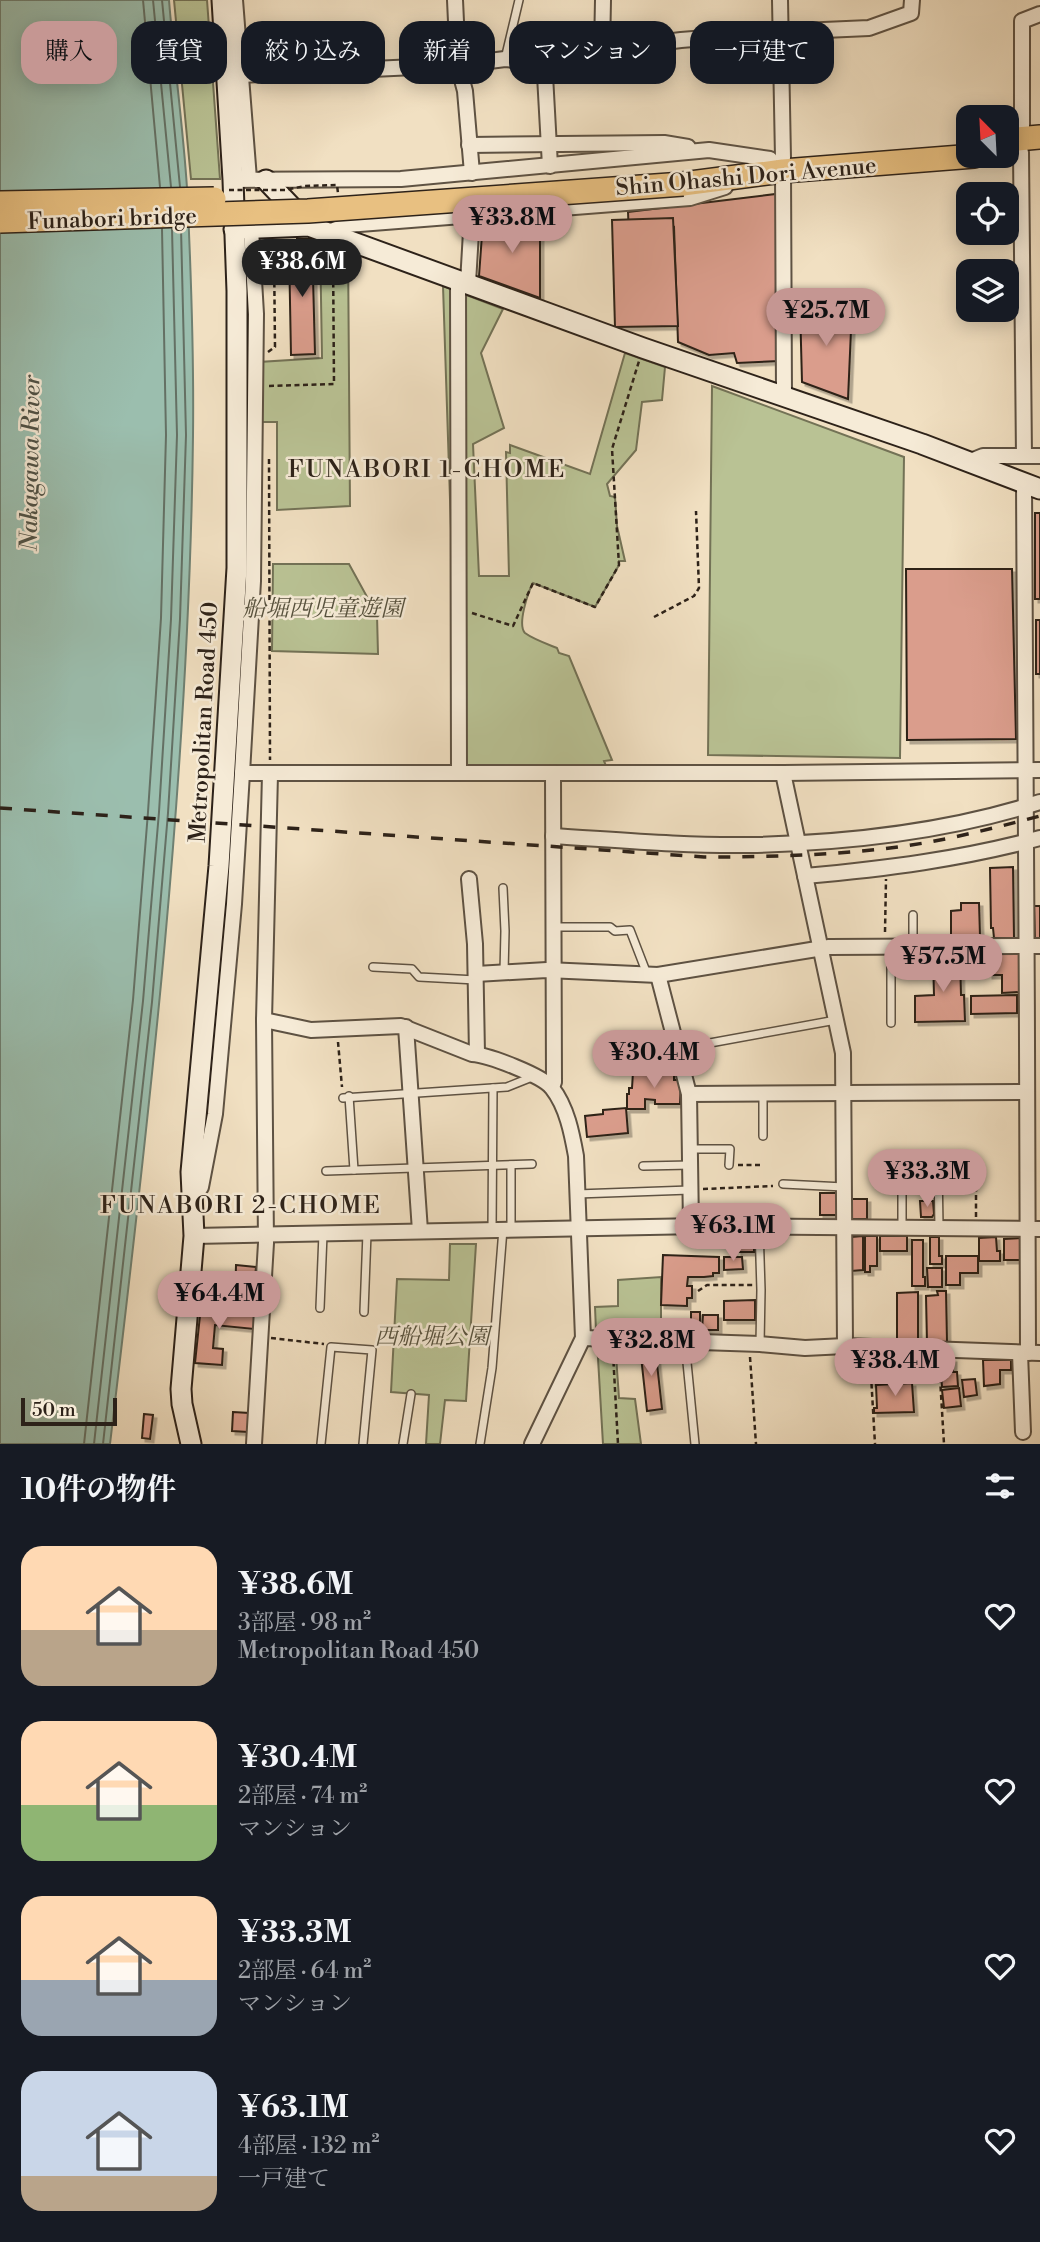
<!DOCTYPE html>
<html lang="ja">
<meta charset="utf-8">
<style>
body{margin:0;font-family:"Libre Bodoni","Noto Serif JP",serif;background:#20242c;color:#f1f3f6;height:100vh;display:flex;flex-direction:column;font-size:26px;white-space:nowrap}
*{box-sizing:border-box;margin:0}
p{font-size:23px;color:#9ea1a6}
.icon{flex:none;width:38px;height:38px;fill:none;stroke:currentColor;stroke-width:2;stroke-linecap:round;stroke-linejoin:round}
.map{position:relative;height:1444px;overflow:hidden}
.sheet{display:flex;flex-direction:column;background:#171b24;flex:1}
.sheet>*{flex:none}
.banner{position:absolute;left:21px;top:21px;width:999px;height:63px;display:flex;gap:14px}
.needle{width:46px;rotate:336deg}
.tools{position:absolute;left:956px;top:105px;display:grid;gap:14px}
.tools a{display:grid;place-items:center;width:63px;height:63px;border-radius:14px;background:#171b24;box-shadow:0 4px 18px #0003;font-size:35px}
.scale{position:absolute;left:21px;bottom:18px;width:96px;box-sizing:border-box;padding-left:7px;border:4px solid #2d2219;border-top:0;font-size:19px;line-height:24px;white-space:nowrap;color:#2d2219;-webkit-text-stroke:5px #f6ebd7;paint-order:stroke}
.price{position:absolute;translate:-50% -60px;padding:0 16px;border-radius:24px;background:#c59692;color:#111;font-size:23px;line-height:46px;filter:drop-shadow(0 2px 4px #0008)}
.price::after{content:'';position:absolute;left:50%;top:42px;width:21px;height:16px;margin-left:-10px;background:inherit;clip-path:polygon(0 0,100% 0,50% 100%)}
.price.active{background:#222;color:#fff}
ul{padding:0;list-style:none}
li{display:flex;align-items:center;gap:21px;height:175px;padding:0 21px}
li span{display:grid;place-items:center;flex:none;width:196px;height:140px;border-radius:21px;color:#555}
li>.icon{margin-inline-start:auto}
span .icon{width:84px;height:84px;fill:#fffc;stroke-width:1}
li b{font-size:30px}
h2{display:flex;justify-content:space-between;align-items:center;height:84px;padding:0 21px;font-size:30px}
.chip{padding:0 24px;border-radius:21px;background:#171b24;box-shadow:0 4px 18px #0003;font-size:24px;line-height:63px}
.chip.active{background:#c59692;color:#111}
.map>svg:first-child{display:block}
</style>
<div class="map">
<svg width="1040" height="1444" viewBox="0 0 1040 1444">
<defs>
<filter id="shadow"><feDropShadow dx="3.5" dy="3.5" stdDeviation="0" flood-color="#0004"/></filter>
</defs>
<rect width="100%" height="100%" fill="#f1e0c2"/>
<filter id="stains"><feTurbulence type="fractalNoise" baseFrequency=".00286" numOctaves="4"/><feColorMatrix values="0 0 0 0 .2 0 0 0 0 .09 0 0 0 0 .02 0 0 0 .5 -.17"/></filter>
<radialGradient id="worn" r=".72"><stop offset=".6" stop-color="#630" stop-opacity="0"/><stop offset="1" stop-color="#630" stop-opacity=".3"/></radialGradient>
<!-- green -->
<g fill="#b9c294" stroke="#737256" stroke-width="2">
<polygon points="174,0 207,0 220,179 191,179"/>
<polygon points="320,239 348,246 350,506 277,510 277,422 260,422 259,362 322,358"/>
<path d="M443 286 503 309 481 353 504 428 473 444 479 576H509L506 452 510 453V445L590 474 625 353 665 367 662 400 642 402 636 450 607 484 610 496 615 497 617 526 625 561H619V565L595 607 533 583C528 592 517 625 525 633 533 639 547 644 557 648L559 653 569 656 612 760 604 761 609 773H459Z"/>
<polygon points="712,386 904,457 900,758 708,755"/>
<polygon points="273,564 349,564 377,615 378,654 272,651"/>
<polygon points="450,1244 476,1244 466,1401 445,1400 440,1444 426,1444 429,1395 391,1392 397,1279 449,1280"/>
<polygon points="661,1277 661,1333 596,1331 595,1307 618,1306 618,1280"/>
<polygon points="597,1341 615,1341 619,1398 635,1399 641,1444 603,1444"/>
</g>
<!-- water -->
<path fill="#9bbeae" stroke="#6f8072" stroke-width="2" d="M0 0H169C174 63 183 126 187 188 191 271 194 354 193 436 189 773 150 1110 110 1444H0Z"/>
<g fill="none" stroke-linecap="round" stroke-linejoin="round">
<!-- shore -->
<g stroke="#647064" stroke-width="2">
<polyline points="143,0 160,187"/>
<polyline points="153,0 171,187"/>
<polyline points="162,0 180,187"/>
<polyline points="84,1444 133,1000 148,812 161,618 166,435 162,229"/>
<polyline points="94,1444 143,1001 159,812 171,619 177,435 172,229"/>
<polyline points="103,1444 152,1002 168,813 180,619 186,435 181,228"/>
</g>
</g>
<!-- building -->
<g fill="#da9d8c" stroke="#2d2219" stroke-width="2" filter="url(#shadow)">
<polygon points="776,194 779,361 737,363 734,353 709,355 678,342 674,227 629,236 628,212"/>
<polygon points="673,218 678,326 615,327 612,220"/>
<polygon points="483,221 540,224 540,298 479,276"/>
<polygon points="297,239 312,239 315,354 291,355 289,249 297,249"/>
<polygon points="800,306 852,307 848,399 802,382"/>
<rect x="1035" y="513" width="5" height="86"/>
<polygon points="906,569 1012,569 1016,739 907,740"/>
<rect x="1036" y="620" width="4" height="54"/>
<polygon points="1013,867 1014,938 994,938 993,928 991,928 990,868"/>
<polygon points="961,903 979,903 980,936 951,937 951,911 961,910"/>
<polygon points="1034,906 1040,906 1040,940 1035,940"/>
<polygon points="1019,952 1020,992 1002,993 1002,975 989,975 989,953"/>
<polygon points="933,957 960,957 961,995 964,995 965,1021 915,1022 915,996 934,995"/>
<polygon points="1017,995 1017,1013 971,1014 971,996"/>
<polygon points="633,1072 674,1073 674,1080 681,1080 680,1104 655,1104 655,1100 645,1099 645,1109 627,1109 627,1094 629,1094 629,1088 632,1088"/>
<polygon points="626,1108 628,1133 587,1137 585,1116 603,1114 603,1110"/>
<polygon points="820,1193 837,1193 838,1215 820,1215"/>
<rect x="851" y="1199" width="16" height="20"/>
<polygon points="920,1201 933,1201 934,1214 932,1217 921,1217"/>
<polygon points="754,1235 754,1252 738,1252 738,1236"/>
<polygon points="863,1236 863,1270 851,1271 851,1237"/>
<polygon points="865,1236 877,1236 877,1266 870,1266 870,1272 865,1272"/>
<rect x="880" y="1236" width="27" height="15"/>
<polygon points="930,1237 939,1237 939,1256 942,1256 942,1264 930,1264"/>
<polygon points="996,1237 997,1251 1000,1251 1000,1261 979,1261 979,1238"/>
<polygon points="1022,1238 1022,1260 1004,1260 1004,1239"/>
<polygon points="912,1240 923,1240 923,1277 925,1277 925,1286 912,1286"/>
<polygon points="663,1255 719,1257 719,1273 713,1273 713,1276 704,1277 688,1277 687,1286 692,1286 692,1298 687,1298 687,1306 661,1305"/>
<polygon points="946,1256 978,1256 978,1273 960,1273 960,1285 946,1285"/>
<polygon points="724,1257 742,1257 743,1269 724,1270"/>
<polygon points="236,1265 256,1267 253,1304 235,1302"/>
<polygon points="927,1268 942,1268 942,1287 928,1287"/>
<polygon points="937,1291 946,1291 947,1342 927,1343 926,1296 938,1295"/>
<polygon points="918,1292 918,1340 897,1340 897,1293"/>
<polygon points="755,1300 755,1320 724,1320 724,1301"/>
<polygon points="201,1306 256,1311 254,1329 215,1325 213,1348 223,1349 222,1365 195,1363"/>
<rect x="691" y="1312" width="9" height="22"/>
<polygon points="703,1315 718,1315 718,1330 702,1330"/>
<polygon points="655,1346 662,1409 647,1411 640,1347"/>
<polygon points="885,1356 885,1359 904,1358 905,1381 872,1383 871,1357"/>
<polygon points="917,1358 935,1359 935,1371 917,1370"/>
<polygon points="953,1359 953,1372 957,1372 958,1386 942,1387 940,1360"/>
<polygon points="983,1360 1011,1360 1011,1370 1000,1370 1000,1384 984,1386"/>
<polygon points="975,1379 977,1395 964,1397 962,1380"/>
<polygon points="912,1383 914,1412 874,1413 874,1408 877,1408 876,1385"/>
<polygon points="959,1388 961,1406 944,1408 942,1390"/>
<polygon points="233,1412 249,1413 248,1432 232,1431"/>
<polygon points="144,1414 153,1415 150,1439 142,1438"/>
</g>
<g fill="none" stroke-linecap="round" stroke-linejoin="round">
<defs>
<g id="lane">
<polyline points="505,59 519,0"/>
<polyline points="503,888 505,931 504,972"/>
<polyline points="913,915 913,946"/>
<polyline points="554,927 610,927 615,931 630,930 647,974"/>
<polyline points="373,967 412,969 419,977 476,980"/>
<polyline points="891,1023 891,947"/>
<polyline points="679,1052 699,1045 836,1020"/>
<polyline points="349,1096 354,1170"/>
<polyline points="343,1098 507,1087 532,1077"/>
<polyline points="763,1136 763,1094"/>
<polyline points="690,1149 730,1149 729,1165"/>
<polyline points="643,1166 691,1165"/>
<polyline points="938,1166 939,1227"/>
<polyline points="326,1171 532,1164"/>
<polyline points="902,1177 902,1227"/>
<polyline points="783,1184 844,1187"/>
<polyline points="577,1194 690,1190"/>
<polyline points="759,1227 761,1290 760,1344"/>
<polyline points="511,1229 511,1165"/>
<polyline points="492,1230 493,1088"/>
<polyline points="320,1308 323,1234"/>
<polyline points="364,1312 367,1233"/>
<polyline points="685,1342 695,1444"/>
<polyline points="321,1444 331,1347 372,1350 363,1444"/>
<polyline points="403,1444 411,1394"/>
<polyline points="480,1444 492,1368 503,1229"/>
</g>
<g id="street">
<polyline points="235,0 249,179"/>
<polyline points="455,0 458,65 465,91 472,173"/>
<polyline points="780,0 783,158"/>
<polyline points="602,50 603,0"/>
<polyline points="544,57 550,166"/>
<polyline points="241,75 458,65 505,59 514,60 544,57 681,40 779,32 869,28 911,13 912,0"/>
<polyline points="1022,139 1022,21 1040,14"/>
<polyline points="469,145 664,143 688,147"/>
<polyline points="1021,152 1024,456"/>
<polyline points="783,171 784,395"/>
<polyline points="233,180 401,179 709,150 770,159"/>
<polyline points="328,232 347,225 690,198 725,187"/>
<polyline points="458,280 459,773"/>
<polyline points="468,283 472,215"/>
<polyline points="968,462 983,456 1040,456"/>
<path d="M1024 483C1028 773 1026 1063 1028 1353"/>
<polyline points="242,773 783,773 1040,770"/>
<polyline points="783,773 843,1053 845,1346"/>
<path d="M553 836C618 840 684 846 750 845 847 843 947 832 1040 802"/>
<path d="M805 876C885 869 962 859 1040 838"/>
<polyline points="469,879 475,944 477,1054"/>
<polyline points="476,974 547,970 658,975 829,947 1040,946"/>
<polyline points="658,975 689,1094 691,1226"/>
<path d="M264 1020 311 1030 401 1026 472 1054C489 1055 543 1076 552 1088 567 1107 572 1134 576 1156L583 1338 532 1444"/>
<polyline points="406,1027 420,1231"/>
<polyline points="552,1087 554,1082 553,773"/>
<polyline points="689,1094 1026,1092"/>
<polyline points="192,1199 201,1187 215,1114 234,904 242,773 253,581 256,314 251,229"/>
<polyline points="194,1236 700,1226 1040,1229"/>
<polyline points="583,1338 760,1344 805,1348 845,1346 1040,1353"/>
<polyline points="1020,1353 1023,1432"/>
<polyline points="254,1444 266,1243 264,1020 270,774"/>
</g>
<g id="secondary">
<polyline points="266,180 304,220"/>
<polyline points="234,229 309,226 643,348 922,444 1040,489"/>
<polyline points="191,1444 182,1404 181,1389 194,1236 191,1172 219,866 237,568 237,291 233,180 222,0"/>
</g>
<g id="primary">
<polyline points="1006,140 1040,137"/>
<polyline points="683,184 783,171 974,156"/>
</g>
</defs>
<!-- lane casing -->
<use href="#lane" stroke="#5e5243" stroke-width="10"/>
<!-- street casing -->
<use href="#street" stroke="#5e5243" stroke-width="18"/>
<!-- secondary casing -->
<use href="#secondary" stroke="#2d2219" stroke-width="23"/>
<!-- primary casing -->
<use href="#primary" stroke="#2d2219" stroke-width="26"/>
<!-- path -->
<g stroke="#2d2219" stroke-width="2.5" stroke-dasharray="5 3.5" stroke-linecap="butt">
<polyline points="268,352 275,347 274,252 271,249 270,241"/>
<polyline points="269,386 334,384 333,252"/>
<polyline points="269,459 270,760"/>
<polyline points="472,613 513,626 533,583 595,607 619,565 612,449 639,361"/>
<polyline points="654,617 694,596 699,588 696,511"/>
<polyline points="885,932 886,879"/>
<polyline points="338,1042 342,1087"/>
<polyline points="738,1165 763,1165"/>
<polyline points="703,1189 773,1186"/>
<polyline points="976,1217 976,1158"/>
<polyline points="698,1291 707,1285 753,1285"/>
<polyline points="271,1338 324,1344"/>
<polyline points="613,1353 618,1444"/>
<polyline points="750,1357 756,1444"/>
<polyline points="870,1358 875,1444"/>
<polyline points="939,1361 944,1444"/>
</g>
<!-- lane -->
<use href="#lane" stroke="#f6ebd7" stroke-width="7"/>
<!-- street -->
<use href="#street" stroke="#f6ebd7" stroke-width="14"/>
<!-- secondary -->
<use href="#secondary" stroke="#f6ebd7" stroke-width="19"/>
<!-- primary -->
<use href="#primary" stroke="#e8c081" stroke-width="23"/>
<!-- rail -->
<path stroke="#2d2219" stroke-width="3.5" stroke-dasharray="12 12" stroke-linecap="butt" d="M0 808 704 857C778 857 852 855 924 843 963 836 1002 826 1040 816"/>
<defs>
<g id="primary-bridge">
<polyline points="0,203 214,199"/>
<polyline points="0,221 308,211 683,184"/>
</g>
</defs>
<!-- primary-bridge casing -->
<use href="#primary-bridge" stroke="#2d2219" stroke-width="26" stroke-linecap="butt"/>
<!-- path-bridge -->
<polyline stroke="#2d2219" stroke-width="2.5" stroke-dasharray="5 3.5" stroke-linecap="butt" points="229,190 285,190 305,186 337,185 338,193"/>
<!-- primary-bridge -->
<use href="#primary-bridge" stroke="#e8c081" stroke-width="23"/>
</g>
<g text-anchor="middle" stroke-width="5" stroke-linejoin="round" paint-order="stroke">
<!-- street labels -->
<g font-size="23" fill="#2d2219" stroke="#f6ebd7">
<text transform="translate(746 176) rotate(-5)" y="8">Shin Ohashi Dori Avenue</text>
<text transform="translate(112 218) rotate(-2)" y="8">Funabori bridge</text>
<text transform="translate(203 722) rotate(-87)" y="8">Metropolitan Road 450</text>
</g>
<!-- park labels -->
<g font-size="23" font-style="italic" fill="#57523e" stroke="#f6ebd7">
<text x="323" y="616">船堀西児童遊園</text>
<text x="432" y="1344">西船堀公園</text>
</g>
<!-- water labels -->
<g font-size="24" font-style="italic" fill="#4e5146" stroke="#f6ebd7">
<text transform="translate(30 463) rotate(-89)" y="8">Nakagawa River</text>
</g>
<!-- neighbourhood labels -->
<g font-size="24" letter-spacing="2" fill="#2d2219" stroke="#f6ebd7">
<text x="427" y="477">FUNABORI 1-CHOME</text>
<text x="241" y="1213">FUNABORI 2-CHOME</text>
</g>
</g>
<rect width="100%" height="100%" filter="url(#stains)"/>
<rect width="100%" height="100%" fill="url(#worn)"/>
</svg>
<div class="tools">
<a><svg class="needle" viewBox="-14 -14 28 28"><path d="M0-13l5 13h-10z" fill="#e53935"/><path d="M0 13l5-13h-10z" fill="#9ea1a6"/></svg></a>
<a><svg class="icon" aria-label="locate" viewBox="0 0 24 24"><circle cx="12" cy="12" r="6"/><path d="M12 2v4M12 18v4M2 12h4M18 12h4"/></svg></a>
<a><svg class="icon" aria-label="layers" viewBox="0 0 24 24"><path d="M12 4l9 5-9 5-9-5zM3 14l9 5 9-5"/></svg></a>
</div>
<div class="scale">50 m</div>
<b class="price" style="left:512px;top:255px">¥33.8M</b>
<b class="price active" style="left:302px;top:299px">¥38.6M</b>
<b class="price" style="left:826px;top:348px">¥25.7M</b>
<b class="price" style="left:943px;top:994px">¥57.5M</b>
<b class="price" style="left:654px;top:1090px">¥30.4M</b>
<b class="price" style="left:927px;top:1209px">¥33.3M</b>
<b class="price" style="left:733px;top:1263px">¥63.1M</b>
<b class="price" style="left:219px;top:1331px">¥64.4M</b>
<b class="price" style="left:651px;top:1378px">¥32.8M</b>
<b class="price" style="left:895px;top:1398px">¥38.4M</b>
<div class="banner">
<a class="chip active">購入</a>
<a class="chip">賃貸</a>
<a class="chip">絞り込み</a>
<a class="chip">新着</a>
<a class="chip">マンション</a>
<a class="chip">一戸建て</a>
</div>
</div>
<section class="sheet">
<h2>10件の物件<svg class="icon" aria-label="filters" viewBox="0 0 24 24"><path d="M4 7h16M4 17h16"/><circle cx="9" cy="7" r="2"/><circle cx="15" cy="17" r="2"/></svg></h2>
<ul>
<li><span style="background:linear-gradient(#ffd9b3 60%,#b9a48a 0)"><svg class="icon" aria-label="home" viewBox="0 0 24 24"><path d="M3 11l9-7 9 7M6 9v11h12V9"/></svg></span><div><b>¥38.6M</b><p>3部屋 · 98 m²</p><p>Metropolitan Road 450</p></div><svg class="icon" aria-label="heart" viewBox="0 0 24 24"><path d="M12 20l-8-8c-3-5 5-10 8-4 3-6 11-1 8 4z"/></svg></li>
<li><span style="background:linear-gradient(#ffd9b3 60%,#8fb573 0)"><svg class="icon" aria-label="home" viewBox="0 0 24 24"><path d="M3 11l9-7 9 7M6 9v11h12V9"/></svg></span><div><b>¥30.4M</b><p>2部屋 · 74 m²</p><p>マンション</p></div><svg class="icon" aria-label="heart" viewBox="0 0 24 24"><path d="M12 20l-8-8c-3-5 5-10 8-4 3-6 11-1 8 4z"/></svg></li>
<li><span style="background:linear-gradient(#ffd9b3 60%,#9aa5b1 0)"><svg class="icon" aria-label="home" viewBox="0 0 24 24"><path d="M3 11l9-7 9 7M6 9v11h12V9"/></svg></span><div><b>¥33.3M</b><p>2部屋 · 64 m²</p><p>マンション</p></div><svg class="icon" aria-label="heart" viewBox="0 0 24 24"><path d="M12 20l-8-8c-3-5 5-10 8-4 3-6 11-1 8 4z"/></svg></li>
<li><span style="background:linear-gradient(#c9d6e8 75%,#b9a48a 0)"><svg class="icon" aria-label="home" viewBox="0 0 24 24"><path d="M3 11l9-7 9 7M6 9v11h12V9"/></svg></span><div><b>¥63.1M</b><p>4部屋 · 132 m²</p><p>一戸建て</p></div><svg class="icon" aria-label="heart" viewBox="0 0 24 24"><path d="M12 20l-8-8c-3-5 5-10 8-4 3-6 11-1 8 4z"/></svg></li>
</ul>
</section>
